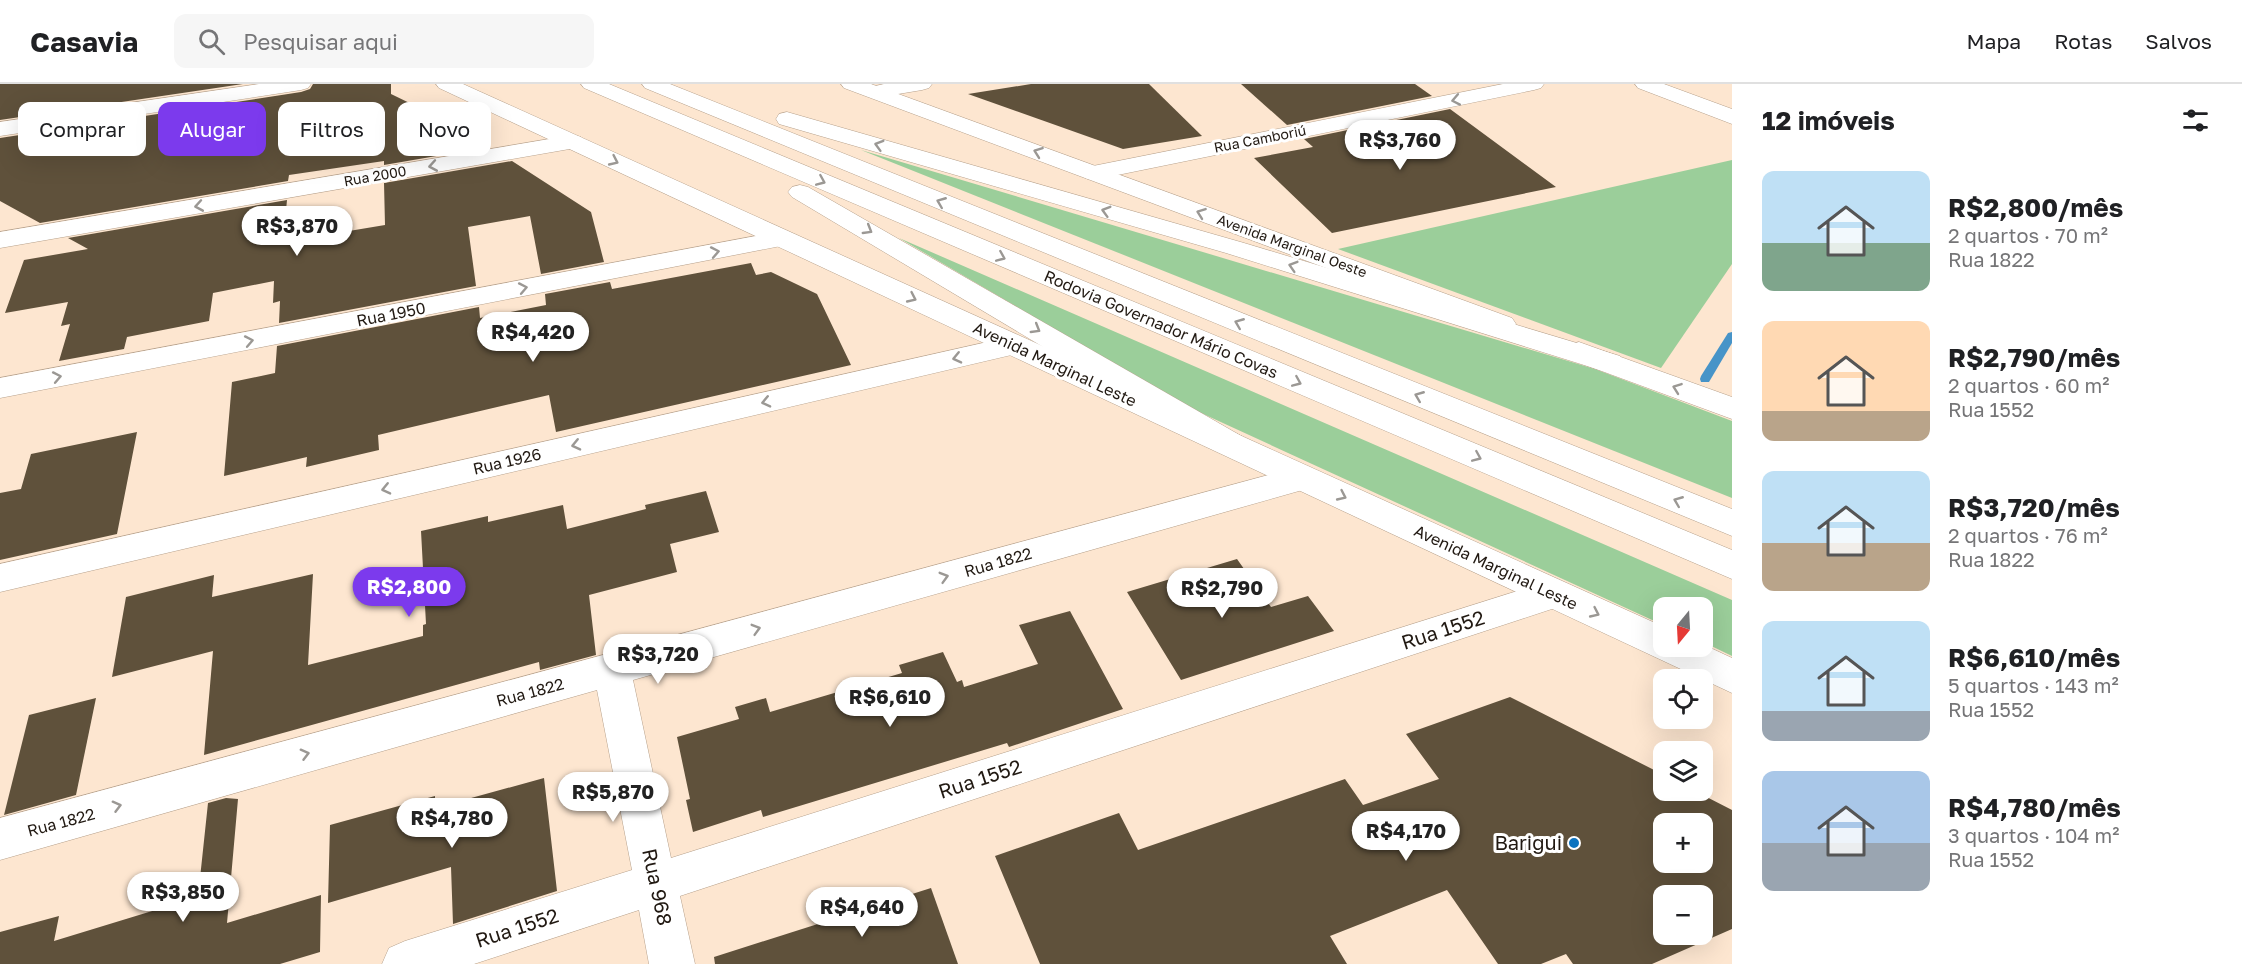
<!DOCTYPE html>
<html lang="pt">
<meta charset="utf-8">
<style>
body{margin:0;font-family:"Golos Text",sans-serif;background:#f6f6f6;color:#202124;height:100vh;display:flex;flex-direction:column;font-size:22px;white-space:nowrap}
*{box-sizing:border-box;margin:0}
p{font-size:20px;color:#757577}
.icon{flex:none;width:33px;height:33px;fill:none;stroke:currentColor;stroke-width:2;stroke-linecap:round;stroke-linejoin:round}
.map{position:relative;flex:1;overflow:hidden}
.panel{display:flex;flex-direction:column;background:#fff;width:510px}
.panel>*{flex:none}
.top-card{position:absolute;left:18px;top:18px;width:570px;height:54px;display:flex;gap:12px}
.needle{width:39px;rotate:198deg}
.controls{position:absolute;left:1653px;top:513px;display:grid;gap:12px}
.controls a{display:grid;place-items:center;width:60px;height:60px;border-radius:12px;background:#fff;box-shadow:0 6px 24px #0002;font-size:30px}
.price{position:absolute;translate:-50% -51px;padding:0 14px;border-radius:21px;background:#fff;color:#222;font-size:20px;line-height:39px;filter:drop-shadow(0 2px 3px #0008)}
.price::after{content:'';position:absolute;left:50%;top:36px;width:18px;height:14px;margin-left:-9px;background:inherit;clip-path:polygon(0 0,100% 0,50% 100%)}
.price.on{background:#7c3aed;color:#fff}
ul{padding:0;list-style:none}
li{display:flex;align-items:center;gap:18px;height:150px;padding:0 30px}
li span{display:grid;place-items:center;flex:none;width:168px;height:120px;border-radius:12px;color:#555}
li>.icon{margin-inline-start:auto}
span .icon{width:72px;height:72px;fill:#fffc;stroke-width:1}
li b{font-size:26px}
h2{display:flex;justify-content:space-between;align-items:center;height:72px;padding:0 30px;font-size:26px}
.tag{padding:0 21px;border-radius:12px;background:#fff;box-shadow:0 6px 24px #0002;font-size:21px;line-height:54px}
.tag.on{background:#7c3aed;color:#fff}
header{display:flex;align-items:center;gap:36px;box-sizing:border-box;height:84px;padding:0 30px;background:#fff;border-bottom:2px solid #e0e0e0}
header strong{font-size:28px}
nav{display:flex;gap:33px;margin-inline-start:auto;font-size:21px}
.search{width:420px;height:54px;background:#f6f6f6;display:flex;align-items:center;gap:15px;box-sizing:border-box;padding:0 21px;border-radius:12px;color:#757577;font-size:22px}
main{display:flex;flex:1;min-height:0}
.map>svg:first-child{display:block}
</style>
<header>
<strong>Casavia</strong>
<div class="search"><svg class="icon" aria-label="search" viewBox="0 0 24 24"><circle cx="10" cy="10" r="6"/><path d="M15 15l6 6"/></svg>Pesquisar aqui</div>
<nav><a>Mapa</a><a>Rotas</a><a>Salvos</a></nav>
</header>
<main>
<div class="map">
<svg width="1732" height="880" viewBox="0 0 1732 880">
<rect width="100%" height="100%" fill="#fde6d0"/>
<!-- green -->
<g fill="#9bce9a">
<polygon points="861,66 1595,285 1732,337 1732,414"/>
<polygon points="1732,76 1732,180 1661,284 1338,165"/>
<polygon points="899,154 1732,516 1732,572 1703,558 1702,524 1664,524 1663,541 1188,323"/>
</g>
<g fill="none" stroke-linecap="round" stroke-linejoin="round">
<!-- stream -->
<polygon fill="#4794c8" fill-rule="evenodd" points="1732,248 1732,259 1709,298 1701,298 1700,295 1701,292 1728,249"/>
</g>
<!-- building -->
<g fill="#5f513b" fill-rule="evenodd">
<polygon points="0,0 243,0 0,36"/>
<polygon points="313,0 391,0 391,10 457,42 489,63 384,81 384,77 289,91 288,97 40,139 0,117 0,54 301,8 310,5"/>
<polygon points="1031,0 1149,0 1202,52 1123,65 968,10"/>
<polygon points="1241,0 1415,0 1432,12 1287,41"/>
<polygon points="1450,25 1556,103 1332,149 1254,74 1313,63 1304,55"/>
<polygon points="512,77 591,128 604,178 541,190 530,132 468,143 476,202 279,239 280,217 273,219 274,197 213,209 209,237 127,253 124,265 59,277 70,240 61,242 68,218 5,229 24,176 88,165 68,154 287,116 283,158 385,141 384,99"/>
<polygon points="751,179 756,191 771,188 817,210 851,281 556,348 549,311 378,351 379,366 306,383 307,373 224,392 232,298 275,289 277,262 479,223 480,234 546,221 545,210 610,198 612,205"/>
<polygon points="137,348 117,450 0,476 0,409 21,405 31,370"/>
<polygon points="706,407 719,448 670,460 677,488 589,511 596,571 540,586 539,578 204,671 213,567 112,593 126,513 214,491 212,513 313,490 308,581 423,552 423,541 426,540 421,447 488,432 488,438 563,421 567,445 646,425 645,421"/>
<polygon points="1237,475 1271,523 1308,512 1334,547 1181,596 1127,508"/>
<polygon points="1070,527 1123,625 1009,663 1007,659 763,733 761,726 693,748 686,716 690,715 677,653 739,635 735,623 766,614 770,628 902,589 899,581 943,568 957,598 962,596 964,603 1038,580 1019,541"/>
<path d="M1510 613 1664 691V706H1693L1732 726V845L1652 880H1573L1566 870 1541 880H1498L1447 806 1330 852 1347 880H1040L995 772 1119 729 1138 766 1345 695 1363 721 1439 695 1406 650ZM1664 740H1702V778H1664ZM1664 812H1702V850H1664Z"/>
<polygon points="96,614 76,711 4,731 29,631"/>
<polygon points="544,694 557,807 453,840 451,783 328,819 330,741 435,712 435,724"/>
<polygon points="226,714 238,715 227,839 321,811 320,868 280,880 0,880 0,848 59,832 54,857 198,813 208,719"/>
<polygon points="931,804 958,880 715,880 714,873"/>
</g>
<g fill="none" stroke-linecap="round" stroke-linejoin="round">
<defs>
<g id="street">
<polygon points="259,0 311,0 308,4 301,6 0,52 0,38"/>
<polygon points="884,0 932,0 929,4 922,6 874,14 867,12 863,8 867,4"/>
<polygon points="1503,0 1544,0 1541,4 1534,6 1093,96 1085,94 1081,89 1085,84 1093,82"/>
<polygon points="782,147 791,150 795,155 791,160 0,314 0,294"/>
<polygon points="1014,252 1024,254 1028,261 1024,268 0,508 0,480"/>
<polygon points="1302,382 1313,385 1318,394 1313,403 633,596 671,774 1555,495 1567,500 1572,510 1567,520 680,812 695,880 649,880 639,826 474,880 382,880 389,864 405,857 632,786 597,606 0,776 0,734"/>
</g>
<polygon id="secondary" points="573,51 581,53 584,58 581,63 0,164 0,148"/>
<g id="primary">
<polygon points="436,0 463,0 1664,543 1664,562 1702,560 1732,574 1732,609 439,4"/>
<polygon points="841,0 871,0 1512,234 1516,240 1512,246 1502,249 1492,246 844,4"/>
<polygon points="1635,0 1664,0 1732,25 1732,40 1638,4"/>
<polygon points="1579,258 1732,313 1732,335 1569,275 1565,268 1569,261"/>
</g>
<g id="highway">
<polygon points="581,0 609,0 1732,466 1732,495 584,4"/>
<polygon points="642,0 670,0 1732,425 1732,452 645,4"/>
<polygon points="787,28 1244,159 1620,272 1624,279 1620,286 1610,289 1600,286 1226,169 779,40 776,35 779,30"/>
<polygon points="800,101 808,103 1243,353 1247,361 1243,369 1232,372 1221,369 792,113 788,108 792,103"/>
</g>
</defs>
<!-- street casing -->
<use href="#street" stroke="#b6a18c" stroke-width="1"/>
<!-- secondary casing -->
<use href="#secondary" stroke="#b6a18c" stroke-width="1"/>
<!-- primary casing -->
<use href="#primary" stroke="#b6a18c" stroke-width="1"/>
<!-- highway casing -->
<use href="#highway" stroke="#b6a18c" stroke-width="1"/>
<!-- street -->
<use href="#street" fill="#fff" fill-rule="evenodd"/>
<!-- secondary -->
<use href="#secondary" fill="#fff" fill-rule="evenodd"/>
<!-- primary -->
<use href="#primary" fill="#fff" fill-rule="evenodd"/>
<!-- highway -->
<use href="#highway" fill="#fff" fill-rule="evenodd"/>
</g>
<!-- one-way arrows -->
<defs><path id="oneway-chevron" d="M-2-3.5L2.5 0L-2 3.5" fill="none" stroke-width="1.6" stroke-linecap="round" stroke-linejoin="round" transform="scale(1.5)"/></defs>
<g stroke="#9b9894">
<use href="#oneway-chevron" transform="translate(1456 16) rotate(169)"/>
<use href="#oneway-chevron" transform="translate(879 61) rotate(-164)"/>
<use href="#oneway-chevron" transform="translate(1038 68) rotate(-160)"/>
<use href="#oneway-chevron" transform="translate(614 77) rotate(25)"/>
<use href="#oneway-chevron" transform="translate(433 82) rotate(170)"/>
<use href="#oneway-chevron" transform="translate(821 97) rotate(23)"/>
<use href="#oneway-chevron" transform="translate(941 118) rotate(-158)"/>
<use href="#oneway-chevron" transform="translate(199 122) rotate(170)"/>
<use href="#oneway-chevron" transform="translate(1106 127) rotate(-164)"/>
<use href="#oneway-chevron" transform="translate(1201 129) rotate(-160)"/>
<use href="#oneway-chevron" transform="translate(868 146) rotate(31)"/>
<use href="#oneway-chevron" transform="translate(715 168) rotate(-11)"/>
<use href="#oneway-chevron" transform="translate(1001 173) rotate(23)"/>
<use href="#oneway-chevron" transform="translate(1293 182) rotate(-163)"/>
<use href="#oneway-chevron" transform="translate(523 204) rotate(-11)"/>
<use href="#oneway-chevron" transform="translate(912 214) rotate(25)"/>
<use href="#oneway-chevron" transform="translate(1239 239) rotate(-158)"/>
<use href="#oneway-chevron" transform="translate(1036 245) rotate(31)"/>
<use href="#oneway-chevron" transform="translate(249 257) rotate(-11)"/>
<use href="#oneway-chevron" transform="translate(957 274) rotate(167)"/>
<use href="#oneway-chevron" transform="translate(57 293) rotate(-11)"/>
<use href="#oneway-chevron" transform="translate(1297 298) rotate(23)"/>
<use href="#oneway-chevron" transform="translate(1677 304) rotate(-160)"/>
<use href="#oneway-chevron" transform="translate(1419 312) rotate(-158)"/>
<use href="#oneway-chevron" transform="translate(766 318) rotate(167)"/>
<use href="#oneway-chevron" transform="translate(576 361) rotate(167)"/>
<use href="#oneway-chevron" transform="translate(1477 373) rotate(23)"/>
<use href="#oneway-chevron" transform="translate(386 405) rotate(167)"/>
<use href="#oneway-chevron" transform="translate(1342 412) rotate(25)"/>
<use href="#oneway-chevron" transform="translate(1678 417) rotate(-158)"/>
<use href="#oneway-chevron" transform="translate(944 493) rotate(-16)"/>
<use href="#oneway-chevron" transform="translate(1595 529) rotate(25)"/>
<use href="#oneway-chevron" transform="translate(756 545) rotate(-16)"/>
<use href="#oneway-chevron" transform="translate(305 670) rotate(-15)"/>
<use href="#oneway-chevron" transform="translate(117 722) rotate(-15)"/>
</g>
<!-- markers -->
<circle fill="#0c73bf" stroke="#fff" stroke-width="2" cx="1574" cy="759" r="6"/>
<g text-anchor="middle" stroke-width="6" stroke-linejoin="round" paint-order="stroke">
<!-- far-street labels -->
<g font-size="14" fill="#211912" stroke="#fff">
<text transform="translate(1260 55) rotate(-11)" y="5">Rua Camboriú</text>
<text transform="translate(375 92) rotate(-10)" y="5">Rua 2000</text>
<text transform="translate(1292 162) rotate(20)" y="5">Avenida Marginal Oeste</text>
</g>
<!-- street labels -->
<g font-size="16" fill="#211912" stroke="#fff">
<text transform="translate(391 230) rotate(-11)" y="6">Rua 1950</text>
<text transform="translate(1161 240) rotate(23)" y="6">Rodovia Governador Mário Covas</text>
<text transform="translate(1055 280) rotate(25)" y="6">Avenida Marginal Leste</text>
<text transform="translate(507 377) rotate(-13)" y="6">Rua 1926</text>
<text transform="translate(998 478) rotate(-16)" y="6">Rua 1822</text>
<text transform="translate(1496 483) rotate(25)" y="6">Avenida Marginal Leste</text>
<text transform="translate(530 608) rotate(-15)" y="6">Rua 1822</text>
<text transform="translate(61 738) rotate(-15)" y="6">Rua 1822</text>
</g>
<!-- near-street labels -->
<g font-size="20" fill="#211912" stroke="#fff">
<text transform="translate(1443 546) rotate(-18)" y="7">Rua 1552</text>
<text transform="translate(980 695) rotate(-18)" y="7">Rua 1552</text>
<text transform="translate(657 803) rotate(78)" y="7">Rua 968</text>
<text transform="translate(517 844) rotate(-18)" y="7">Rua 1552</text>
</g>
<!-- near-poi labels -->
<g font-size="20" fill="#211912" stroke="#fff" text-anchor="end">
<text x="1562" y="766">Barigui</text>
</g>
</g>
</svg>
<div class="controls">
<a><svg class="needle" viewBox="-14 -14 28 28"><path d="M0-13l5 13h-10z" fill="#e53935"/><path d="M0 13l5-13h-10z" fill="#757577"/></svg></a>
<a><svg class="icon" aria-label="locate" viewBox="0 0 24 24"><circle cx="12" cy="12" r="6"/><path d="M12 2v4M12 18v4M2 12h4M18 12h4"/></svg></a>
<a><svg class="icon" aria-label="layers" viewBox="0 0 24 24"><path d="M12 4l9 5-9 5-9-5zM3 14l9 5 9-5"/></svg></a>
<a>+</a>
<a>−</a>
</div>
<b class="price" style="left:1400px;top:87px">R$3,760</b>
<b class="price" style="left:297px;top:173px">R$3,870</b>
<b class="price" style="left:533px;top:279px">R$4,420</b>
<b class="price on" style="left:409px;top:534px">R$2,800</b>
<b class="price" style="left:1222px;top:535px">R$2,790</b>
<b class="price" style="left:658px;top:601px">R$3,720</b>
<b class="price" style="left:890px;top:644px">R$6,610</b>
<b class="price" style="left:613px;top:739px">R$5,870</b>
<b class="price" style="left:452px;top:765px">R$4,780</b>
<b class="price" style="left:1406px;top:778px">R$4,170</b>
<b class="price" style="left:183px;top:839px">R$3,850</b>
<b class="price" style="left:862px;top:854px">R$4,640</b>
<div class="top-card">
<a class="tag">Comprar</a>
<a class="tag on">Alugar</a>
<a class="tag">Filtros</a>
<a class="tag">Novo</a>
</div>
</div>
<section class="panel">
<h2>12 imóveis<svg class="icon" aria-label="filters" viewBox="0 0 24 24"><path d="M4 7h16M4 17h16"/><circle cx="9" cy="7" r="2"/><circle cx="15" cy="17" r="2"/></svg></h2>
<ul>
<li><span style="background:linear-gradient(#bfe0f5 60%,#7fa58c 0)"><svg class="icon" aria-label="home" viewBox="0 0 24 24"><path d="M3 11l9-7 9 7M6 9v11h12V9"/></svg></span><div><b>R$2,800/mês</b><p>2 quartos · 70 m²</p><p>Rua 1822</p></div></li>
<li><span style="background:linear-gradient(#ffd9b3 75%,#b9a48a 0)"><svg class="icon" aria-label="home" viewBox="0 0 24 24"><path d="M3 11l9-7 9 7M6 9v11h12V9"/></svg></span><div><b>R$2,790/mês</b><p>2 quartos · 60 m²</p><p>Rua 1552</p></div></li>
<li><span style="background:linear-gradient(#bfe0f5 60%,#b9a48a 0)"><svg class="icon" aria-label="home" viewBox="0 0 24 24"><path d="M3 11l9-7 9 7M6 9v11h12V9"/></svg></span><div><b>R$3,720/mês</b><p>2 quartos · 76 m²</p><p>Rua 1822</p></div></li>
<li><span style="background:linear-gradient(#bfe0f5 75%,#9aa5b1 0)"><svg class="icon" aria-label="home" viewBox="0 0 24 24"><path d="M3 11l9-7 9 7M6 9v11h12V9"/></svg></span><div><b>R$6,610/mês</b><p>5 quartos · 143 m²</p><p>Rua 1552</p></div></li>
<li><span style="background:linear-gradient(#a9c7e8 60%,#9aa5b1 0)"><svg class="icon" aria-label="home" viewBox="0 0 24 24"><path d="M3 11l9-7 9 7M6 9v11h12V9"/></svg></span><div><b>R$4,780/mês</b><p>3 quartos · 104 m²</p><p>Rua 1552</p></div></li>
</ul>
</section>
</main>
